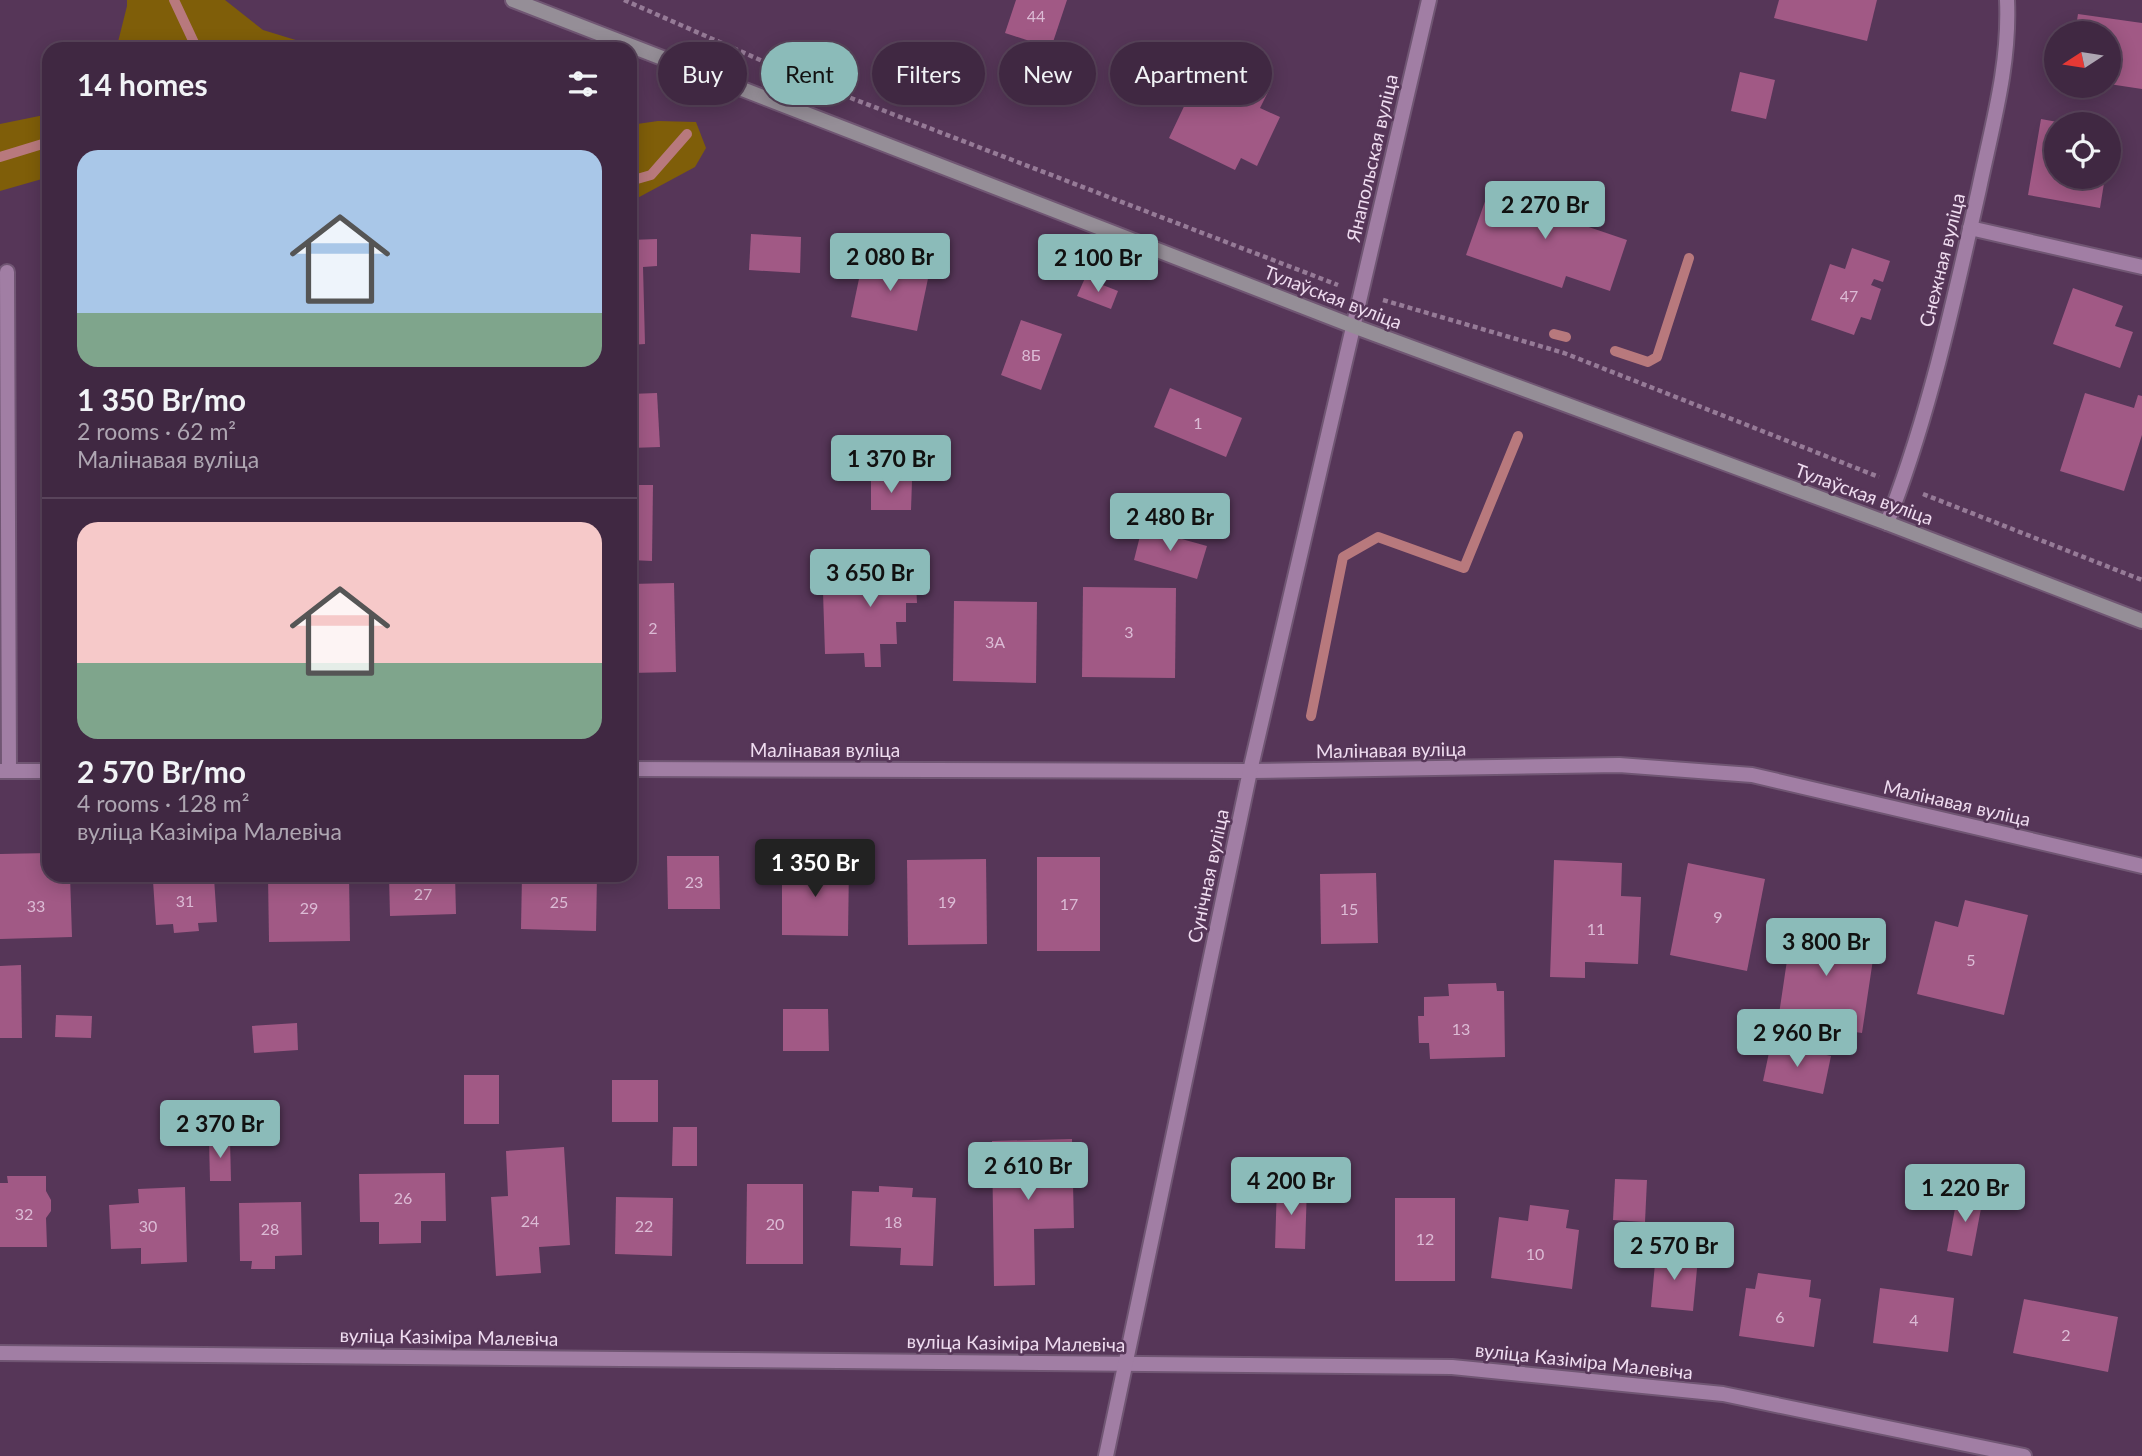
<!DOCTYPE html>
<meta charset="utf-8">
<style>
body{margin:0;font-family:Lato,sans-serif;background:#4b344d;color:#f1f3f6;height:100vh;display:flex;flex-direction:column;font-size:26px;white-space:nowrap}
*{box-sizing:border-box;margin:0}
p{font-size:23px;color:#aea6b2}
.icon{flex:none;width:38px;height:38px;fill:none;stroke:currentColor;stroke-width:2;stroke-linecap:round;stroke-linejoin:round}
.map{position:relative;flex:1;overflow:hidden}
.details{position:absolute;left:42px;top:42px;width:595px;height:840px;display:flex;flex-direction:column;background:#402842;border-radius:21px;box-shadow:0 4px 18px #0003,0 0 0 2px #59445b}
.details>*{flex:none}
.guide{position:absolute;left:658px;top:42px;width:665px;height:63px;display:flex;gap:14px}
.needle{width:46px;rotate:258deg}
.fabs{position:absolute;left:2044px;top:21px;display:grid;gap:14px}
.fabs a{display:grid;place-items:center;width:77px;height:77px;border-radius:50%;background:#402842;box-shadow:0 4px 18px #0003,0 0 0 2px #59445b;font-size:35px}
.price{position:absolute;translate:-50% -60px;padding:0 16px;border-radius:7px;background:#8bbbb9;color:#111;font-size:23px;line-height:46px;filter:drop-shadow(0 2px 4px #0008)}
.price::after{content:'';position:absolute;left:50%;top:42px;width:21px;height:16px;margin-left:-10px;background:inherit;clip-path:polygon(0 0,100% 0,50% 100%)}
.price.current{background:#222;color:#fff}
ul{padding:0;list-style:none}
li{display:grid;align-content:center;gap:14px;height:371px;padding:0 35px}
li+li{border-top:2px solid #59445b}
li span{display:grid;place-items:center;height:217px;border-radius:21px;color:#555}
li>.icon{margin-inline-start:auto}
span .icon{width:126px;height:126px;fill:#fffc;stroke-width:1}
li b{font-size:30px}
h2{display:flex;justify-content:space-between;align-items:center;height:84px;padding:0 35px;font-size:30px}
.tag{padding:0 24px;border-radius:32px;background:#402842;box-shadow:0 4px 18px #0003,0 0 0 2px #59445b;font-size:24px;line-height:63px}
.tag.current{background:#8bbbb9;color:#111}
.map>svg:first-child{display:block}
</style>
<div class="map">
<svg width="2142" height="1456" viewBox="0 0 2142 1456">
<rect width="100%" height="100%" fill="#563658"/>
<!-- green -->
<g fill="#7f5e09">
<polygon points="127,0 225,0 263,30 325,49 129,49 118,42 127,6"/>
<polygon points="49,114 49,177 0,191 0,124"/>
<polygon points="658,121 696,122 706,148 695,167 630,202 630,125"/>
</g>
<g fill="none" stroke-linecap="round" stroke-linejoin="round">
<!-- stream -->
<g stroke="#b8797d" stroke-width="10">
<polyline points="174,0 197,49"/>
<polyline points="0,157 49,142"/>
<polyline points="630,181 651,175 687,134"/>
<polyline points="1554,334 1566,337"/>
<polyline points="1615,351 1648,362 1657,357 1689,258"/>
<polyline points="1311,716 1343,557 1378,537 1464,568 1518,436"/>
</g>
</g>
<!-- building -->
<g fill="#a15985">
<polygon points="1016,0 1067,0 1051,48 1005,33"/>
<polygon points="1779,0 1877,0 1867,41 1774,18"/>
<polygon points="2078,14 2142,23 2142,89 2109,84 2109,33 2075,33"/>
<polygon points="1208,56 1271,86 1260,108 1280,117 1257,166 1241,158 1235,170 1169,138"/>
<polygon points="1740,72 1775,80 1766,119 1731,111"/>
<polygon points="2041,119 2063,123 2056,124 2056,177 2105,177 2100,208 2028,195"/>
<polygon points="1526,186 1580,205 1574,222 1627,240 1610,291 1566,276 1562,288 1466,255 1488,193 1520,203"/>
<polygon points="751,234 801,237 800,273 749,270"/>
<polygon points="657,239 657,266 643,267 645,344 630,345 630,240"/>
<polygon points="1852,248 1890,261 1883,282 1874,279 1871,285 1881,289 1871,320 1861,317 1854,335 1811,320 1830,264 1845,269"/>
<polygon points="864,255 930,269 917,331 851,317"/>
<polygon points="1085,278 1118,291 1111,309 1077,296"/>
<polygon points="2073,288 2123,306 2115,326 2133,332 2120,368 2053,344"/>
<polygon points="1021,320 1062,334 1041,390 1001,375"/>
<polygon points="1170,388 1242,418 1226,457 1154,427"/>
<polygon points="657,393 660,447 630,448 630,394"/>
<polygon points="2085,393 2134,408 2138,395 2142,396 2142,435 2124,491 2060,471"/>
<polygon points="871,480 912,481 911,510 871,510"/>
<polygon points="630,485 653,485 652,561 630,560"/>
<polygon points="1142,528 1207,546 1197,579 1134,560"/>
<polygon points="915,559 917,603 906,603 906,622 896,622 897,644 880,644 881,667 865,667 864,653 825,654 823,592 858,590 857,561"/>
<polygon points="674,583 676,672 630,673 630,584"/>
<polygon points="1083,587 1176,588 1175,678 1082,677"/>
<polygon points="954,601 1037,602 1036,683 953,681"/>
<polygon points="49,853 49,875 70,875 72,937 0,939 0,854"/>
<polygon points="667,856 719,856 720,909 668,909"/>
<rect x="1037" y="857" width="63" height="94"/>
<polygon points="986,859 987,944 908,945 907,860"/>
<polygon points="1554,860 1622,863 1621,896 1641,897 1638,964 1585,962 1585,978 1550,977"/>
<polygon points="782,863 849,864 848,936 782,935"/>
<polygon points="1688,863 1765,879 1747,971 1670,955"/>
<polygon points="1376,873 1378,943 1321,944 1320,874"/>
<polygon points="168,875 214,878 217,922 198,923 199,931 174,933 173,924 156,925 153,881 165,881"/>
<polygon points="268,875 349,875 350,941 269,942"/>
<polygon points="389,875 455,875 456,914 390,916"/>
<polygon points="522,875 597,875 596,931 521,929"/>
<polygon points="1965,900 2028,915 2004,1015 1917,994 1935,921 1958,927"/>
<polygon points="1793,920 1852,928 1850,943 1875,946 1862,1033 1778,1021"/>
<polygon points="21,965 22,1038 0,1038 0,966"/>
<polygon points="1496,983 1497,991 1504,991 1505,1057 1430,1059 1429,1043 1419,1043 1418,1016 1424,1016 1424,997 1449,996 1448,984"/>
<polygon points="783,1009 828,1009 829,1051 783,1051"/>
<polygon points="56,1015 92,1016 91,1038 55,1037"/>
<polygon points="297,1023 298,1050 254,1053 252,1026"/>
<polygon points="1771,1043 1831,1056 1823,1094 1763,1081"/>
<rect x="464" y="1075" width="35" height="49"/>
<rect x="612" y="1080" width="46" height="42"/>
<polygon points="673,1127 697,1127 697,1166 672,1166"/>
<polygon points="209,1139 230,1139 231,1181 210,1181"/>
<polygon points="1072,1139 1074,1228 1034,1229 1035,1285 994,1286 992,1141"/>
<polygon points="564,1147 570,1245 539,1247 541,1273 496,1276 491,1197 508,1196 506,1151"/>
<polygon points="445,1173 446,1221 421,1221 421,1243 379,1244 379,1222 360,1222 359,1174"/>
<polygon points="7,1176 46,1176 46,1191 51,1200 51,1211 46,1218 47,1247 0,1247 0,1183 8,1183"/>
<polygon points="1615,1179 1647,1180 1645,1222 1613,1220"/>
<polygon points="747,1184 803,1184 803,1264 746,1264"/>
<polygon points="1277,1185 1307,1186 1305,1249 1275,1248"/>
<polygon points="879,1186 913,1188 912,1197 936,1198 933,1266 900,1265 901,1248 850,1246 852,1191 879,1192"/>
<polygon points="185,1187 187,1262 141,1264 141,1248 111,1249 109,1205 139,1203 138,1189"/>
<polygon points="1958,1193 1983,1198 1972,1256 1947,1251"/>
<polygon points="616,1197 673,1198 672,1256 615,1254"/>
<rect x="1395" y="1198" width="60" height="83"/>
<polygon points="301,1202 302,1255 275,1256 275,1269 251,1269 252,1261 240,1261 239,1203"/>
<polygon points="1530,1205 1569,1210 1566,1228 1579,1230 1572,1289 1491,1278 1499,1217 1528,1221"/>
<polygon points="1656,1253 1698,1258 1693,1311 1651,1307"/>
<polygon points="1758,1273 1811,1280 1809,1297 1821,1299 1814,1347 1739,1336 1746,1288 1755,1289"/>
<polygon points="1880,1288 1954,1298 1948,1352 1873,1343"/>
<polygon points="2024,1299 2118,1317 2108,1372 2013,1353"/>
</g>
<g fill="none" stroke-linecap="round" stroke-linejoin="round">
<defs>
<polyline id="lane" points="1970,228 2142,267"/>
<g id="street">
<polyline points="7,272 9,771"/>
<path d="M1887 523C1929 416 1954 301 1979 189 1992 126 2010 65 2007 0"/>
<polyline points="630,769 1250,771 1619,765 1752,775 2142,866"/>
<polyline points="1,771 49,771"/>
<polyline points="0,1353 1452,1367 1723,1394 2024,1456"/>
<polyline points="1106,1456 1250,771 1429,0"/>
</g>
<polyline id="secondary" points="513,0 1353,326 1887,523 2142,621"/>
</defs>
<!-- lane casing -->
<use href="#lane" stroke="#705673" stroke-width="18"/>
<!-- street casing -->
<use href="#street" stroke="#705673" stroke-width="18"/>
<!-- secondary casing -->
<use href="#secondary" stroke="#705673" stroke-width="18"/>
<!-- path -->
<g stroke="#967b97" stroke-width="4.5" stroke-dasharray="5 3.5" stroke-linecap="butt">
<polyline points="624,0 817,85 1338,285"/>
<polyline points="1383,300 1564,353 1879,477"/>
<polyline points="1923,494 2142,580"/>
</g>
<!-- lane -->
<use href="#lane" stroke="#a17ea4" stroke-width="14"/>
<!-- street -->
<use href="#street" stroke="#a17ea4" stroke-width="14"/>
<!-- secondary -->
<use href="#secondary" stroke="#958e97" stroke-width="14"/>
</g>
<g text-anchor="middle" stroke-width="5" stroke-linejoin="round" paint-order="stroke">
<!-- number labels -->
<g font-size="16" fill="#dcbbd5">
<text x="1036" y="22">44</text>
<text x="1849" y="302">47</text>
<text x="1031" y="361">8Б</text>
<text x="1198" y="429">1</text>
<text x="653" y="634">2</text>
<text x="1129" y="638">3</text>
<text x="995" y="648">3А</text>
<text x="694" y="888">23</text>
<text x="423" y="900">27</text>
<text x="185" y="907">31</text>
<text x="559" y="908">25</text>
<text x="947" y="908">19</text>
<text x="1069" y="910">17</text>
<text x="36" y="912">33</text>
<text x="309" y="914">29</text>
<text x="1349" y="915">15</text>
<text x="1718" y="923">9</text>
<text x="1596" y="935">11</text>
<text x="1971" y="966">5</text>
<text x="1461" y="1035">13</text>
<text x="403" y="1204">26</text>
<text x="24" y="1220">32</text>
<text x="530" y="1227">24</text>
<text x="893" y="1228">18</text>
<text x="775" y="1230">20</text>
<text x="148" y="1232">30</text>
<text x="644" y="1232">22</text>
<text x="270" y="1235">28</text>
<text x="1425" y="1245">12</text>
<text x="1535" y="1260">10</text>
<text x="1780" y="1323">6</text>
<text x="1914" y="1326">4</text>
<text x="2066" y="1341">2</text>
</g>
<!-- street labels -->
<g font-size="19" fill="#efdcf0" stroke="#563658">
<text transform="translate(1372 158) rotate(-77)" y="7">Янапольская вуліца</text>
<text transform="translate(1942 260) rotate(-76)" y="7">Снежная вуліца</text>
<text transform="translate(1333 297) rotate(21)" y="7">Тулаўская вуліца</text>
<text transform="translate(1864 494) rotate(20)" y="7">Тулаўская вуліца</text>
<text x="825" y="757">Малінавая вуліца</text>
<text transform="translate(1391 750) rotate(-1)" y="7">Малінавая вуліца</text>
<text transform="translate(1957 803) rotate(13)" y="7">Малінавая вуліца</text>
<text transform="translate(1208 876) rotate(-78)" y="7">Сунічная вуліца</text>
<text transform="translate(449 1337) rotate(1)" y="7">вуліца Казіміра Малевіча</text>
<text transform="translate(1016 1343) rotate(1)" y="7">вуліца Казіміра Малевіча</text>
<text transform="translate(1584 1361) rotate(6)" y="7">вуліца Казіміра Малевіча</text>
</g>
</g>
</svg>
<div class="fabs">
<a><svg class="needle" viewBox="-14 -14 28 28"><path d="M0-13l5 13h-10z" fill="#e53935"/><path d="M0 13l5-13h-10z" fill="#aea6b2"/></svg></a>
<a><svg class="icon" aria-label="locate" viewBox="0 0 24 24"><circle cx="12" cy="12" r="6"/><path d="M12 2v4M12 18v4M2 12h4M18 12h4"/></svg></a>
</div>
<b class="price" style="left:1545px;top:241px">2 270 Br</b>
<b class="price" style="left:890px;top:293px">2 080 Br</b>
<b class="price" style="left:1098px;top:294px">2 100 Br</b>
<b class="price" style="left:891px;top:495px">1 370 Br</b>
<b class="price" style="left:1170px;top:553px">2 480 Br</b>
<b class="price" style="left:870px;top:609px">3 650 Br</b>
<b class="price current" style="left:815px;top:899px">1 350 Br</b>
<b class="price" style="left:1826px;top:978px">3 800 Br</b>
<b class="price" style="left:1797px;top:1069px">2 960 Br</b>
<b class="price" style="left:220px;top:1160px">2 370 Br</b>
<b class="price" style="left:1028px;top:1202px">2 610 Br</b>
<b class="price" style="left:1291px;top:1217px">4 200 Br</b>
<b class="price" style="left:1965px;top:1224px">1 220 Br</b>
<b class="price" style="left:1674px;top:1282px">2 570 Br</b>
<div class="guide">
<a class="tag">Buy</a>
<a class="tag current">Rent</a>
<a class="tag">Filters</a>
<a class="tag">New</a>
<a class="tag">Apartment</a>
</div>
<section class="details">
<h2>14 homes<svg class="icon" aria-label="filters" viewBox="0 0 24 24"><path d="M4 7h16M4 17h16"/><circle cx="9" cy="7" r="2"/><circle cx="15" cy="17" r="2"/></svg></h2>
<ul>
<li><span style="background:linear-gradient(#a9c7e8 75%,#7fa58c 0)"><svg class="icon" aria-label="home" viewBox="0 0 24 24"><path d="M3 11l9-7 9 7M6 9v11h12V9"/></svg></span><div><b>1 350 Br/mo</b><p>2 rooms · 62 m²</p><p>Малінавая вуліца</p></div></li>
<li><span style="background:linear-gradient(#f6c9c9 65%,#7fa58c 0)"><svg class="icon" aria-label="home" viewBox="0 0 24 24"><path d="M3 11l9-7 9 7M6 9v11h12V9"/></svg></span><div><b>2 570 Br/mo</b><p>4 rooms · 128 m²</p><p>вуліца Казіміра Малевіча</p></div></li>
</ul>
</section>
</div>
